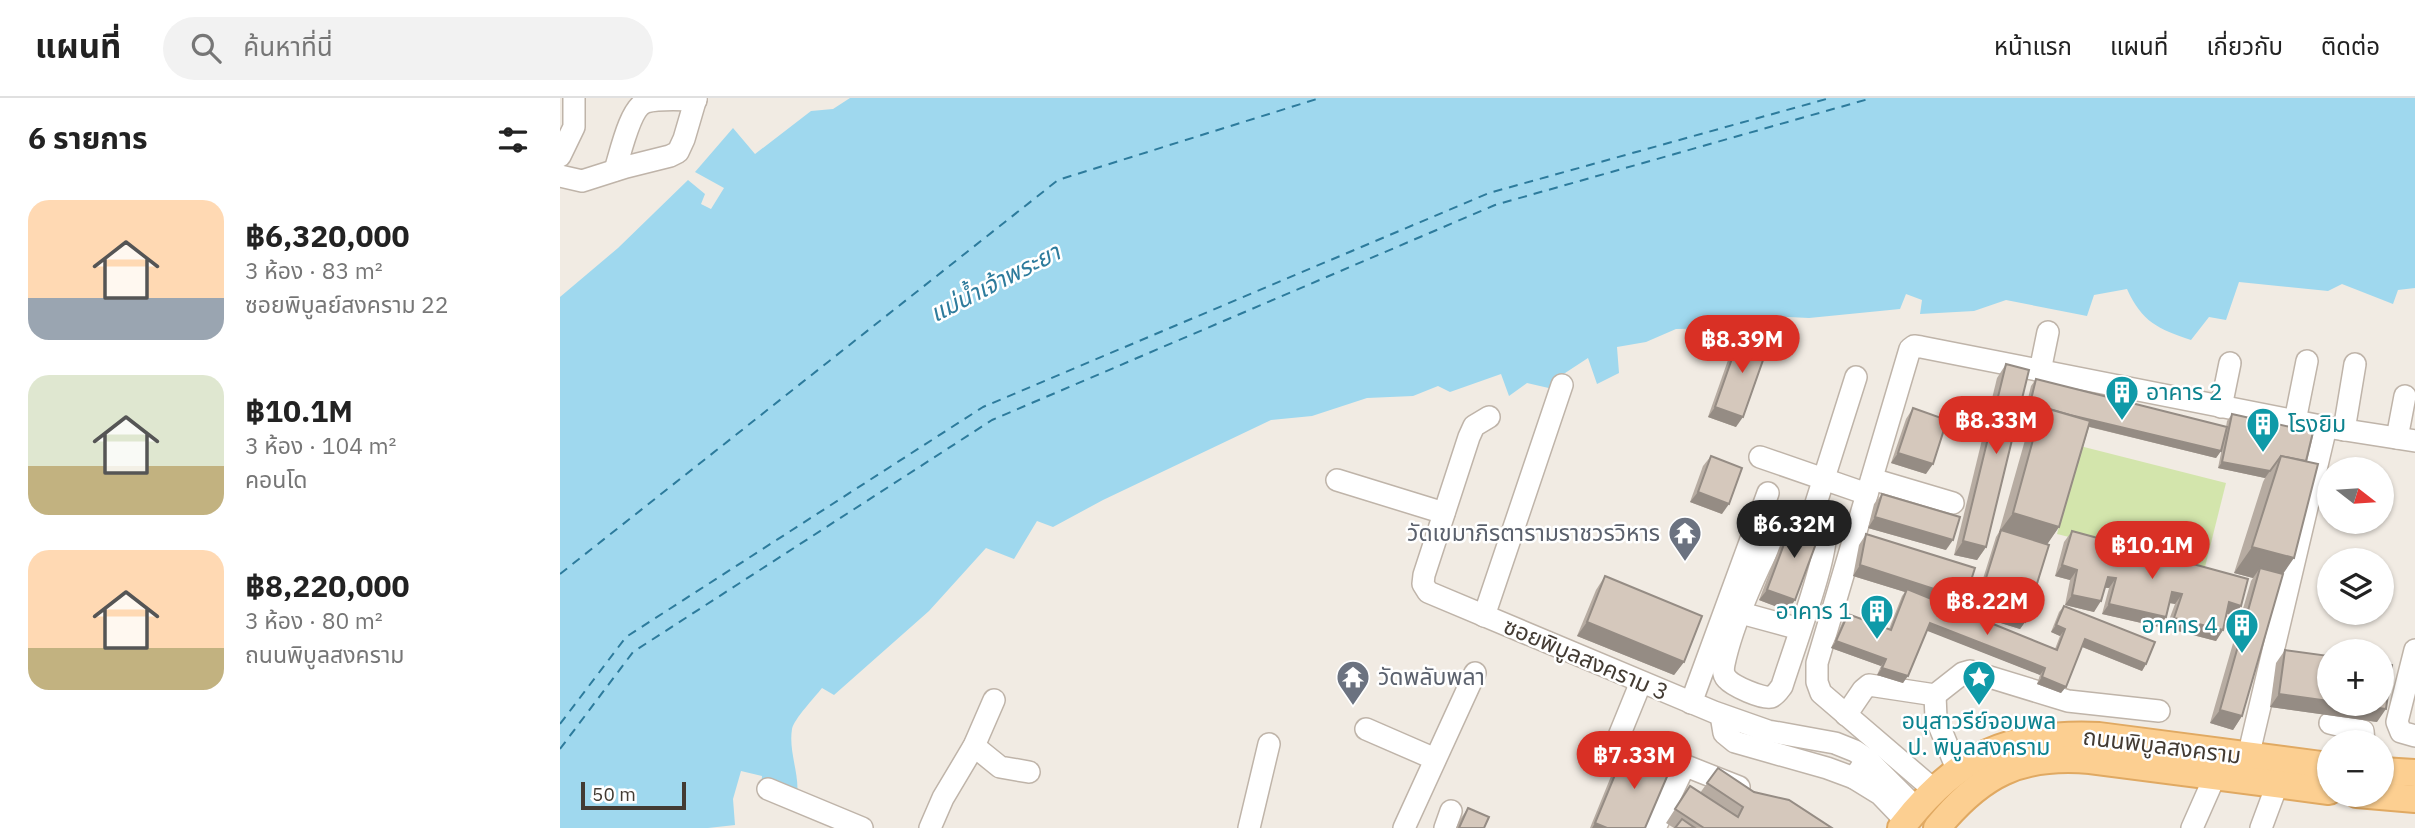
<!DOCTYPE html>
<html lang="th">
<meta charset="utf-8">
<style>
body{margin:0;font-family:"IBM Plex Sans","Noto Sans Thai",sans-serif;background:#f2f2f2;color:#222;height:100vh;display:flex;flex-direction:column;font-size:26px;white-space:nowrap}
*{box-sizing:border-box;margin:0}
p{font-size:23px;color:#767676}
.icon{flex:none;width:38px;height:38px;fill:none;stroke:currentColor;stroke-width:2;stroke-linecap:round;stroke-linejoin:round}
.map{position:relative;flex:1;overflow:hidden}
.drawer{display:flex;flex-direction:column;background:#fff;width:560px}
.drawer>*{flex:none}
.needle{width:46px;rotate:107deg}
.fabs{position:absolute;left:1757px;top:359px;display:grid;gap:14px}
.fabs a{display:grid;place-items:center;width:77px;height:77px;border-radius:50%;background:#fff;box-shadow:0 2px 5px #0004;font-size:35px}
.scale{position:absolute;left:21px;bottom:18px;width:105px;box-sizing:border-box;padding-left:7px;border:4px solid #433b33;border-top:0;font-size:19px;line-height:24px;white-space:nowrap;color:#433b33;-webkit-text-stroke:5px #fff;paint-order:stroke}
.price{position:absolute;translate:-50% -60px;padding:0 16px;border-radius:24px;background:#d93025;color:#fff;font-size:23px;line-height:46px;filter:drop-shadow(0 2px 4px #0008)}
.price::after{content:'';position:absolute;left:50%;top:42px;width:21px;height:16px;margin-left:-10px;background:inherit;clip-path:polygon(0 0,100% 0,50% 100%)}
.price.selected{background:#222;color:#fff}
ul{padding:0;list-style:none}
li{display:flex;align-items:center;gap:21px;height:175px;padding:0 28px}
li span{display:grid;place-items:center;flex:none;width:196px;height:140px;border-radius:21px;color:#555}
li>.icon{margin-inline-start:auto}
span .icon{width:84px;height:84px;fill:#fffc;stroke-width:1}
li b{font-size:30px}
h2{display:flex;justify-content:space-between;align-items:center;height:84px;padding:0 28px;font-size:30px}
header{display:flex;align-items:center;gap:42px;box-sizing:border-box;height:98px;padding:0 35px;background:#fff;border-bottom:2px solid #e0e0e0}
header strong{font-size:33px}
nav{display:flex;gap:38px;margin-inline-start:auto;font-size:24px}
.search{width:490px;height:63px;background:#f2f2f2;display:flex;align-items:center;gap:18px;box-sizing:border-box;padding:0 24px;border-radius:38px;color:#767676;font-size:26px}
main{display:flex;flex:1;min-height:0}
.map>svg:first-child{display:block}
</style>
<header>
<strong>แผนที่</strong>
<div class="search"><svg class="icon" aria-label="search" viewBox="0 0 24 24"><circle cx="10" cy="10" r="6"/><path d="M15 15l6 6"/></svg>ค้นหาที่นี่</div>
<nav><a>หน้าแรก</a><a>แผนที่</a><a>เกี่ยวกับ</a><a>ติดต่อ</a></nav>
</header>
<main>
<section class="drawer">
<h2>6 รายการ<svg class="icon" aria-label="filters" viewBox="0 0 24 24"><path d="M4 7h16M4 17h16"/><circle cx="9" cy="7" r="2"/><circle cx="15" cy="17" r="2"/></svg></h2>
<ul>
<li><span style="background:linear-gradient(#ffd9b3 70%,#9aa5b1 0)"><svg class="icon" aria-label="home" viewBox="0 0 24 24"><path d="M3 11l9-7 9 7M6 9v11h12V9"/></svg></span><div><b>฿6,320,000</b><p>3 ห้อง · 83 m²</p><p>ซอยพิบูลย์สงคราม 22</p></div></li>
<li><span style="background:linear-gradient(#dfe7d0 65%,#c2b280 0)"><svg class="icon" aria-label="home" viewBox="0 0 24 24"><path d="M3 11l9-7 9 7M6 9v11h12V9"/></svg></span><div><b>฿10.1M</b><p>3 ห้อง · 104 m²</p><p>คอนโด</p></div></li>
<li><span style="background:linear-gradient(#ffd9b3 70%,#c2b280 0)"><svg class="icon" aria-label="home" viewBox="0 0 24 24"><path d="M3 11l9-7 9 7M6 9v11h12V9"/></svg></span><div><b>฿8,220,000</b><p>3 ห้อง · 80 m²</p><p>ถนนพิบูลสงคราม</p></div></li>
</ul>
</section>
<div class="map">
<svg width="1855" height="730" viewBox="0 0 1855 730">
<rect width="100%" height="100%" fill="#f1ebe3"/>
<!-- green -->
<polygon fill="#d3e5ac" points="1520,348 1666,385 1644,473 1497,436"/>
<!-- water -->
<path fill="#9fd8ee" d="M290 0H1855V190L1838 192 1833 206 1782 186 1768 193 1679 184 1666 222 1649 219 1631 242C1598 231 1582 224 1567 191L1534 197 1527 218 1446 202 1414 213 1360 216 1362 202 1346 196 1340 211 1249 220 1204 218 1171 230 1116 231 1086 244 1057 249 1059 275 1037 286 1028 260 1002 277 993 291 967 285 949 298 941 276 890 294 878 288 853 298 807 300 752 318 711 322 543 402 493 429 477 423 454 461 426 450 369 513 274 597 262 590C255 599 234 621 232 631 228 656 242 680 236 704L201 692 202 678 181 673 173 701 175 727 148 730H0V199L58 150 128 82 145 96 141 106 151 111 164 90 135 74 173 30 195 56 251 13 273 11Z"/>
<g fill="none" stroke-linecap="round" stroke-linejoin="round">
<!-- ferry -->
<g stroke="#2d7b9c" stroke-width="2" stroke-dasharray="9 7" stroke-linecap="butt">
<polyline points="0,476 498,82 760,0"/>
<polyline points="0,626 66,539 423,309 929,95 1270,0"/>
<polyline points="0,651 73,554 432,322 935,107 1312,0"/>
</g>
<defs>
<g id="minor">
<polyline points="0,58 14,29 14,0"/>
<path d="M55 72C60 57 70 9 86 4 100 0 121 2 136 2"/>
<polyline points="0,78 22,83 66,69 110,58 118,54 124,41 136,0"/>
<polyline points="1480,273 1488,234"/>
<polyline points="1661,309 1670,265"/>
<polyline points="929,319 914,328 909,339 864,477 863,486 868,494 1154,614 1208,633 1275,645 1295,653 1307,661 1356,710"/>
<polyline points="1735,323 1747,263"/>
<polyline points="1784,332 1795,266"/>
<polyline points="1837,340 1845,298"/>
<polyline points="1200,359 1307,396"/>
<polyline points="1312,381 1393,405"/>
<polyline points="777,382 884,415"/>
<path d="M1251 421 1231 422 1222 426C1201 460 1172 527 1164 566 1163 571 1163 577 1167 581 1173 588 1202 601 1211 599 1216 597 1219 592 1222 588 1230 562 1269 455 1265 436 1264 428 1258 425 1251 421L1296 279"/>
<polyline points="1181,515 1240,531"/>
<polyline points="924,518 1002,287"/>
<polyline points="1855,552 1837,624 1841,634 1855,638"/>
<polyline points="1375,597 1376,620 1397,671"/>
<polyline points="1131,605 1208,395"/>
<polyline points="1161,617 1164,635 1175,644 1267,670 1294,680 1307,661"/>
<polyline points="1286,617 1303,592 1309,587 1375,597 1403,575 1410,573 1508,603 1599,613"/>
<polyline points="1770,625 1803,633 1804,644"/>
<polyline points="806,631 875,661"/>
<polyline points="1059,638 1081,584"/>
<polyline points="414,648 440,669 469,674"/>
<polyline points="1688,659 1766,329"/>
<polyline points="1294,680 1320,696 1346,723"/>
<polyline points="208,691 302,730"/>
<polyline points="1373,691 1261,595 1257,584 1257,565 1350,251 1354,248 1361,249 1766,329 1855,343"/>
<polyline points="370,730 383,700 414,648 434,602"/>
<polyline points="689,730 709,646"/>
<polyline points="844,730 915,575"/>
<polyline points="885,730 891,713"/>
<polyline points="1095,730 1123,671 1126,668 1179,689"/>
<polyline points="1632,730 1655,678"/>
<polyline points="1701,730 1717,687"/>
</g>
<g id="major">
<polyline points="1822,673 1855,675"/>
<polyline points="1797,696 1855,701"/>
<path d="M1341 730C1397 657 1448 634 1539 638L1769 668"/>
<path d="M1377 730C1421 676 1460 656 1530 662L1769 693"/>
</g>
</defs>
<!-- minor casing -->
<use href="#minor" stroke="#bfb4a9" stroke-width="24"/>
<!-- major casing -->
<use href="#major" stroke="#e0a962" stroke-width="30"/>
<!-- minor -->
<use href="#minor" stroke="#fff" stroke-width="21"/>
<!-- major -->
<use href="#major" stroke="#fccf91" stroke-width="26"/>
</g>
<!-- wall -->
<g fill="#b7aca2">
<polygon points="1181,235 1176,329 1148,319 1174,245"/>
<polygon points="1446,266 1426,449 1417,462 1394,457 1437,280"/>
<polygon points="1476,281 1666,329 1667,323 1672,316 1746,363 1723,476 1682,618 1673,632 1650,625 1691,483 1693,480 1674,475 1703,384 1705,380 1658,370 1663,345 1661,353 1656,360 1529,329 1499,429 1487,446 1465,524 1460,531 1412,516 1436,439 1439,434 1469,328 1462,325 1471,288"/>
<polygon points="1353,310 1366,376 1331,365 1346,321"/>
<polygon points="1151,358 1162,416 1130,404 1143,368"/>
<polygon points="1322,396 1386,452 1308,430 1314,406"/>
<polygon points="1233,422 1228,513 1199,502 1226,432"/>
<polygon points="1512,433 1674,518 1667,516 1663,532 1656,543 1606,530 1615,506 1609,505 1606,519 1599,529 1542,516 1549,490 1545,490 1534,514 1505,507 1510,482 1495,478 1504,444"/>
<polygon points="1306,436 1405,501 1398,511 1386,507 1495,551 1500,538 1491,534 1499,514 1504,508 1586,566 1582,573 1522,549 1501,595 1477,586 1480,577 1367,532 1343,585 1317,577 1321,568 1271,550 1283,523 1288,516 1329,531 1342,498 1345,494 1293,478 1299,447"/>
<polygon points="1045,478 1124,564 1114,577 1017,538 1036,492"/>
<polygon points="1725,552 1817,624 1710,609 1716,565"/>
<polygon points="1067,648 1085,730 1030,730 1058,661"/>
<polygon points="1158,670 1194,694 1272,730 1114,730 1106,725 1130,688 1140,695"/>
<polygon points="908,710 924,730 896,730 899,723"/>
</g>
<!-- shaded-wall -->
<g fill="#958c84">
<polygon points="1155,309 1183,319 1176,329 1148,319"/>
<polygon points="1511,316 1661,353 1656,360 1506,323"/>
<polygon points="1467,318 1474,321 1469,328 1462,325"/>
<polygon points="1338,355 1373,366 1366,376 1331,365"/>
<polygon points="1662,364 1710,373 1705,380 1658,370"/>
<polygon points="1138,394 1169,406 1162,416 1130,404"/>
<polygon points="1453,415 1499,429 1486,448 1439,434"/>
<polygon points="1315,419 1393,442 1386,452 1308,430"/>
<polygon points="1403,443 1426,449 1417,462 1394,457"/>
<polygon points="1692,449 1734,460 1716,486 1700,470 1693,480 1674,475"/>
<polygon points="1300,467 1405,501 1398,511 1345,494 1347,491 1345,494 1293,478"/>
<polygon points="1502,467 1517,472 1510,482 1495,478"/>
<polygon points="1548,479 1556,480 1549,490 1540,489"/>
<polygon points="1207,492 1235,502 1228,513 1199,502"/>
<polygon points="1612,494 1622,496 1615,506 1605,504"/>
<polygon points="1512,497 1541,503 1534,514 1505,507"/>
<polygon points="1669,504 1681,508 1674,518 1662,514"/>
<polygon points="1549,506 1606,519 1599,529 1542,516"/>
<polygon points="1417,509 1465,524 1460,531 1412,516"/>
<polygon points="1614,520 1663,532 1656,543 1606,530"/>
<polygon points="1027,524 1124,564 1114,577 1017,538"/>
<polygon points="1370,525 1485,570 1480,577 1365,532"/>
<polygon points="1496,527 1505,531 1500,538 1491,534"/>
<polygon points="1525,541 1586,566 1582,573 1520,548"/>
<polygon points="1276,543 1326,561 1321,568 1271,550"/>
<polygon points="1322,570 1348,578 1343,585 1317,577"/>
<polygon points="1482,579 1506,589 1501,595 1477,586"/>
<polygon points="1719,596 1769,603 1769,606 1789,606 1826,611 1817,624 1710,609"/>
<polygon points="1660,612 1682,618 1673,632 1650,625"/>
<polygon points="1035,725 1047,730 1032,730"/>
</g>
<!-- building -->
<g fill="#d5c8bc" stroke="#958c84" stroke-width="2">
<polygon points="1181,235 1209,245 1183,319 1155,309"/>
<polygon points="1446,266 1469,272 1426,449 1403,443"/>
<polygon points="1476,281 1667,329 1661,353 1510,317 1482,309 1474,321 1467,318"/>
<polygon points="1482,309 1530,323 1499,429 1453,415"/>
<polygon points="1353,310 1387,322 1373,366 1338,355"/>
<polygon points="1672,316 1753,334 1746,363 1721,358 1710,373 1662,364"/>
<polygon points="1151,358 1182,370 1169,406 1138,394"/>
<polygon points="1721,358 1758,366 1734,460 1692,449"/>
<polygon points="1322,396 1400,419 1393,442 1315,419"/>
<polygon points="1233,422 1261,432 1235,502 1207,492"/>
<polygon points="1441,432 1489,447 1465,524 1417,509"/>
<polygon points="1512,433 1688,481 1681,508 1669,504 1663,532 1614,520 1622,496 1612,494 1606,519 1549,506 1556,480 1548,479 1541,503 1512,497 1517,472 1502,467"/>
<polygon points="1306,436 1415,470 1405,501 1300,467"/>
<polygon points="1700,470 1723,476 1682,618 1660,612"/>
<polygon points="1045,478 1142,518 1124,564 1027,524"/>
<polygon points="1347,491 1497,552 1505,531 1496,527 1504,508 1595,544 1586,566 1525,541 1506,589 1482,579 1485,570 1370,525 1348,578 1322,570 1326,561 1276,543 1288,516 1331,532"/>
<polygon points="1725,552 1769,558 1769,603 1719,596"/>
<polygon points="1822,565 1832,567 1826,611 1789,606 1822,606"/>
<polygon points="1067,648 1112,667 1085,730 1047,730 1035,725"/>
<polygon points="1158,670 1194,694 1229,702 1272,730 1144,730 1115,711 1130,688 1178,719 1183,709 1147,685"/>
<polygon points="908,710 929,719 924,730 899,730"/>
<polygon points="1122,721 1135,730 1115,730"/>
</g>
<!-- icons -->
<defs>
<symbol id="building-pin" viewBox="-11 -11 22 30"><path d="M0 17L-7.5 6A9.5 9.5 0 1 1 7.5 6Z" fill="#0f9aa8" stroke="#fff"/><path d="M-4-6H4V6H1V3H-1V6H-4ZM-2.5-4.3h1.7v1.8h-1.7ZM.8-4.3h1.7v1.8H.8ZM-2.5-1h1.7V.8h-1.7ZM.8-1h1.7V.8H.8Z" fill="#fff"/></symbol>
<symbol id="temple-pin" viewBox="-11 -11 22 30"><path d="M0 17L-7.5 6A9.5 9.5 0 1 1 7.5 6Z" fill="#6b7280" stroke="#fff"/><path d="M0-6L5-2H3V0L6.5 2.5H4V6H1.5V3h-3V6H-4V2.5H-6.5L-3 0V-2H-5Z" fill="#fff"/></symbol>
<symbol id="sight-pin" viewBox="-11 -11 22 30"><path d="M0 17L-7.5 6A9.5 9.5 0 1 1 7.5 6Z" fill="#0f9aa8" stroke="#fff"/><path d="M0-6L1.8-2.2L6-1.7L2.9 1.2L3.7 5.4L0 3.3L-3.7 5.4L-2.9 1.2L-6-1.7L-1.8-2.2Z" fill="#fff"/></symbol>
</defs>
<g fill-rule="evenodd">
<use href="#building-pin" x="1543" y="275" width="38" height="52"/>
<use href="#building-pin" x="1684" y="307" width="38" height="52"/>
<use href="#temple-pin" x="1106" y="416" width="38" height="52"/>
<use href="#building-pin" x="1298" y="494" width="38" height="52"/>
<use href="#building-pin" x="1663" y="508" width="38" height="52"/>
<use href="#temple-pin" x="774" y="560" width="38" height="52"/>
<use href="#sight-pin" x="1400" y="560" width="38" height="52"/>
</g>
<g text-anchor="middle" stroke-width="5" stroke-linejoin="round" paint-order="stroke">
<!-- culture labels -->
<g font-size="23" fill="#0d838f" stroke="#fff" text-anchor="start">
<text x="1586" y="302">อาคาร 2</text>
<text x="1728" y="334">โรงยิม</text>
<text x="1292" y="521" text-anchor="end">อาคาร 1</text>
<text x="1658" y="535" text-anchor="end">อาคาร 4</text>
<text x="1419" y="631" text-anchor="middle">อนุสาวรีย์จอมพล<tspan x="1419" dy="26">ป. พิบูลสงคราม</tspan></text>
</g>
<!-- worship labels -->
<g font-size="23" fill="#5b616d" stroke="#fff" text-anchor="end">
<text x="1100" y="443">วัดเขมาภิรตารามราชวรวิหาร</text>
<text x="818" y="587" text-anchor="start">วัดพลับพลา</text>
</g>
<!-- street labels -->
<g font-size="23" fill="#433b33" stroke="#fff">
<text transform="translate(1026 561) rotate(23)" y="8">ซอยพิบูลสงคราม 3</text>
<text transform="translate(1602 648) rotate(7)" y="8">ถนนพิบูลสงคราม</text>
</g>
<!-- water labels -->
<g font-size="24" font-style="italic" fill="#2d7b9c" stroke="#fff">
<text transform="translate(435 185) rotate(-27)" y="8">แม่น้ำเจ้าพระยา</text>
</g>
</g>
</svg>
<div class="fabs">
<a><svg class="needle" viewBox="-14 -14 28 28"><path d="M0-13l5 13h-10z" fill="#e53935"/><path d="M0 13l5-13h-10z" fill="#767676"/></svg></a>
<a><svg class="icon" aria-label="layers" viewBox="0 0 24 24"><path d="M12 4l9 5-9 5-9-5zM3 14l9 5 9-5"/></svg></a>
<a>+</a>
<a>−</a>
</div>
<div class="scale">50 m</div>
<b class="price" style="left:1182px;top:277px">฿8.39M</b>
<b class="price" style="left:1436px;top:358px">฿8.33M</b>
<b class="price selected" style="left:1234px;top:462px">฿6.32M</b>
<b class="price" style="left:1592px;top:483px">฿10.1M</b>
<b class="price" style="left:1427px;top:539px">฿8.22M</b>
<b class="price" style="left:1074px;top:693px">฿7.33M</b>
</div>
</main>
